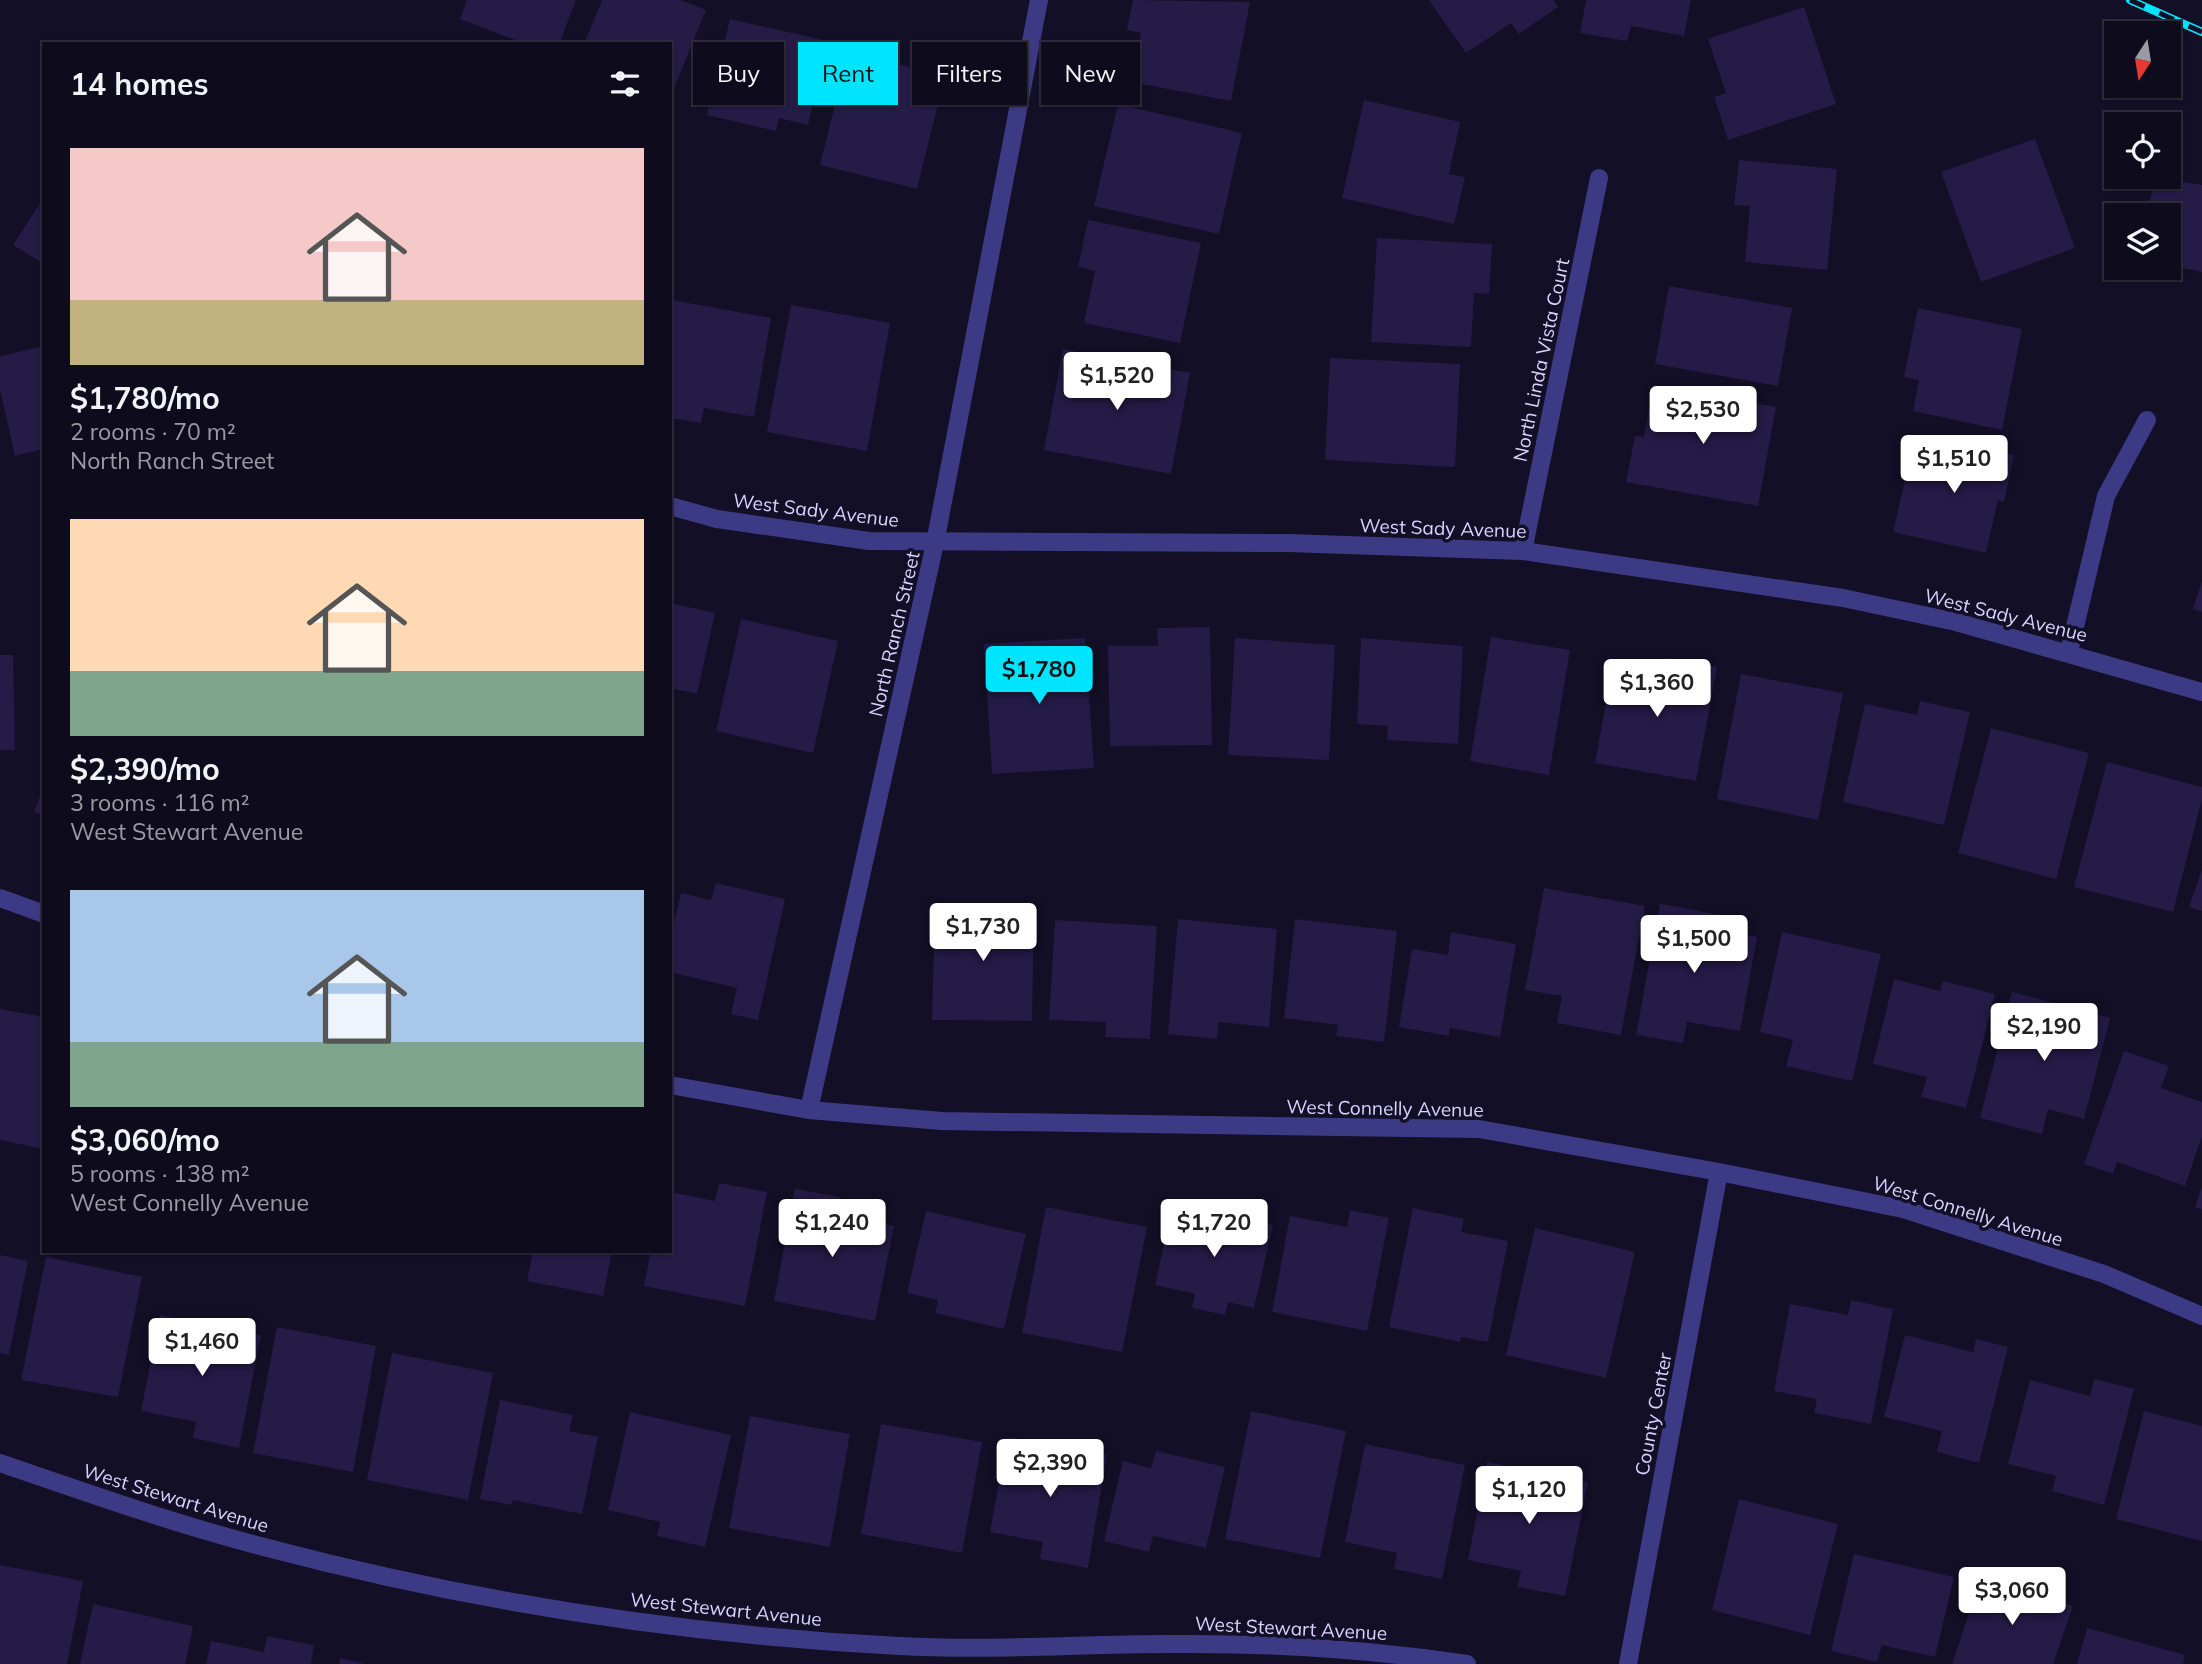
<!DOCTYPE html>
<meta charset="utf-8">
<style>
body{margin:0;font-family:Mulish,sans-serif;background:#1c1929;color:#f1f3f6;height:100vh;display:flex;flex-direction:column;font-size:26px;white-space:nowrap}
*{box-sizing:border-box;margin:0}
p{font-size:23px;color:#9b9ba3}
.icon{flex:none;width:38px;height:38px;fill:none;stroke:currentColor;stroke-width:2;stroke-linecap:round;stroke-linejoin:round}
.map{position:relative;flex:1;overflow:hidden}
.side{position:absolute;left:42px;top:42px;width:630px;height:1211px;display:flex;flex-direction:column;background:#0e0b1c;border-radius:0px;box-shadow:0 2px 5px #0004,0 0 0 2px #2e2b3b}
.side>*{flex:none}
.guide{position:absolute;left:693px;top:42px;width:665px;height:63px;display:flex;gap:14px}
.needle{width:46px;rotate:192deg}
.controls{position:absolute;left:2104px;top:21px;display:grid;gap:14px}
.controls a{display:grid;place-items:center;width:77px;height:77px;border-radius:0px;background:#0e0b1c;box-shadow:0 2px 5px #0004,0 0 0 2px #2e2b3b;font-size:35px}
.price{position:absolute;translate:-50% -60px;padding:0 16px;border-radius:7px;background:#fff;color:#222;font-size:23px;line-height:46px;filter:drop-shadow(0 2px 4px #0008)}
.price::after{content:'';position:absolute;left:50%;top:42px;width:21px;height:16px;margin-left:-10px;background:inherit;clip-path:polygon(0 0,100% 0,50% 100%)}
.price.active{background:#00e5ff;color:#111}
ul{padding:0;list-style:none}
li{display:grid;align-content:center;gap:14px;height:371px;padding:0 28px}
li span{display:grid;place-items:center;height:217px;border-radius:0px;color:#555}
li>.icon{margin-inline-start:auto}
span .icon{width:126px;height:126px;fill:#fffc;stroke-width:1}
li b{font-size:30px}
h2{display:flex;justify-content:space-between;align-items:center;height:84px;padding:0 28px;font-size:30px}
.pill{padding:0 24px;border-radius:0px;background:#0e0b1c;box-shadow:0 2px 5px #0004,0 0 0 2px #2e2b3b;font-size:24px;line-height:63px}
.pill.active{background:#00e5ff;color:#111}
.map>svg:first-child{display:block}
</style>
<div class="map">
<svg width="2202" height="1664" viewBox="0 0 2202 1664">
<rect width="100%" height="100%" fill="#130f26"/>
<!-- building -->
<g fill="#241b47">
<polygon points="467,0 576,0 559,44 526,44 460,19"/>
<polygon points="602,0 681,0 706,10 670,98 670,44 584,44"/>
<polygon points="1133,0 1250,2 1231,101 1131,82 1141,33 1127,30"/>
<polygon points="1429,0 1553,0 1558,7 1519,34 1511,23 1466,53"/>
<polygon points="1586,0 1691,0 1684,36 1631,26 1627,41 1580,33"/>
<polygon points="1804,7 1836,104 1728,140 1714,97 1726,93 1708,39"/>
<polygon points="730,19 828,41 808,125 779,118 776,131 707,115"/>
<polygon points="848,52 945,76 917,189 820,165"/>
<polygon points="1364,100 1460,122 1449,174 1465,177 1454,224 1342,198"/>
<polygon points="1118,104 1242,133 1219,234 1094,206"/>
<polygon points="2035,139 2075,248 1981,282 1941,172"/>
<polygon points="1739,160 1837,169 1827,270 1745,262 1750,206 1734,205"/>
<polygon points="2156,177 2202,185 2202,272 2183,268 2180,278 2142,269 2168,268 2168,215 2146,215"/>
<polygon points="44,197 44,264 13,245"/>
<polygon points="1088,220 1201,243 1180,343 1084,323 1095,271 1078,267"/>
<polygon points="1377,238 1492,244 1489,294 1474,293 1471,347 1371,342"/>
<polygon points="1669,286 1792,308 1778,386 1655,364"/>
<polygon points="672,300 771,318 754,417 704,408 701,423 670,418"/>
<polygon points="791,305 890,323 867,451 767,432"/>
<polygon points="1918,308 2022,329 2002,430 1913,411 1919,380 1904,377"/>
<polygon points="44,346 44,449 15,456 0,390 0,356"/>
<polygon points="1063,349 1190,373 1171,474 1044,450"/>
<polygon points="1330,358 1460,364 1455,467 1325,460"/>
<polygon points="1653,385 1776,407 1758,506 1626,482 1635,436 1644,437"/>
<polygon points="1931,437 2014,455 2004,502 1998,500 1986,553 1893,532 1909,463 1924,466"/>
<polygon points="2202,581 2202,612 2193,609"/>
<polygon points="670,603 715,613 697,694 670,688"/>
<polygon points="741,619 838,641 813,753 716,731"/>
<polygon points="1210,627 1212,745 1110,746 1108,646 1158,646 1157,628"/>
<polygon points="1491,637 1570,650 1549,775 1470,761"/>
<polygon points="1085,638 1094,768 992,774 984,644"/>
<polygon points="1235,638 1335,645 1329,760 1228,755"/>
<polygon points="1361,638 1463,646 1458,744 1387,740 1388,726 1357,724"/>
<polygon points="0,655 13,655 15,750 0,750"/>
<polygon points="1668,658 1717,667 1696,781 1595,763 1613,664 1665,674"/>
<polygon points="1741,674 1843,693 1818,820 1717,799"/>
<polygon points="1920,701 1970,712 1944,825 1843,802 1865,704 1917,715"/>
<polygon points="1991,728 2089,753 2056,879 1958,853"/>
<polygon points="2107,762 2202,787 2202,799 2173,912 2074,887"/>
<polygon points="44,785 44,815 34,812"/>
<polygon points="2202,869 2202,911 2189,907"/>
<polygon points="716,883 785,899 758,1020 731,1014 737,988 670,972 670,939 681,893 711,900"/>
<polygon points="1544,888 1645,906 1621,1035 1557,1023 1562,996 1525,990"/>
<polygon points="1660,904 1721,915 1719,930 1757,937 1740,1031 1687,1022 1683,1043 1636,1035"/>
<polygon points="935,905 1034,907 1032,1021 932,1020"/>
<polygon points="1178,919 1277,929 1269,1027 1219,1022 1217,1039 1168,1034"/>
<polygon points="1295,919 1397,931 1384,1042 1336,1036 1338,1025 1284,1018"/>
<polygon points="1055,920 1157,926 1150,1039 1105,1037 1106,1022 1049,1020"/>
<polygon points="1451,932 1516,944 1500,1037 1450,1028 1449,1036 1399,1027 1412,949 1448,955"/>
<polygon points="1782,932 1881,954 1852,1081 1786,1066 1793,1040 1760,1032"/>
<polygon points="1894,979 1940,991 1943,981 1995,994 1966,1108 1921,1097 1927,1077 1873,1064"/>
<polygon points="2012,992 2110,1018 2084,1119 2048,1109 2042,1134 1980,1118"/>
<polygon points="0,1009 44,1017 44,1149 0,1140"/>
<polygon points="2124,1051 2169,1066 2161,1088 2202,1102 2202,1136 2185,1186 2117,1162 2113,1174 2084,1164"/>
<polygon points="719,1183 767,1192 745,1306 644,1286 651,1251 670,1251 670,1192 715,1201"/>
<polygon points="2202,1186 2202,1209 2195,1207"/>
<polygon points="795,1189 840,1197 837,1215 894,1226 875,1321 774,1301"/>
<polygon points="1046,1207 1147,1227 1122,1352 1022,1333"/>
<polygon points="1172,1207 1228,1219 1229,1214 1273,1225 1254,1308 1228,1302 1225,1315 1192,1308 1195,1294 1155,1285"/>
<polygon points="1413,1208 1464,1219 1461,1232 1508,1241 1488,1342 1461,1337 1460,1342 1389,1327"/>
<polygon points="1350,1210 1389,1218 1367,1331 1272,1312 1290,1216 1347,1227"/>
<polygon points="926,1211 1026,1234 1004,1329 935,1313 938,1300 907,1293"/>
<polygon points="1535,1228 1635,1252 1606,1378 1506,1355"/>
<polygon points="533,1251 612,1251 603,1296 527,1281"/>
<polygon points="0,1255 28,1261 9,1355 0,1353"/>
<polygon points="46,1257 142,1277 118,1397 21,1380"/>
<polygon points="1851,1300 1893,1309 1871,1424 1814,1413 1817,1399 1774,1391 1790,1304 1848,1315"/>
<polygon points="160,1315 261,1335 239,1448 193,1438 196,1422 141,1411"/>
<polygon points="277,1327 376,1346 353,1472 253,1453"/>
<polygon points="1905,1335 1973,1352 1976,1339 2008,1347 1979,1463 1937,1452 1942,1431 1884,1417"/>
<polygon points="392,1353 493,1373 468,1500 367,1480"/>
<polygon points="2094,1379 2134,1389 2104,1505 2052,1491 2056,1476 2008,1464 2030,1380 2090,1396"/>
<polygon points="500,1400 573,1415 569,1431 598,1437 582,1514 513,1500 511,1505 480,1499"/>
<polygon points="1251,1411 1346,1431 1320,1558 1225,1539"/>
<polygon points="2144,1411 2202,1426 2202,1541 2116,1519"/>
<polygon points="630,1412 731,1435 705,1547 657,1536 660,1522 608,1510"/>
<polygon points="750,1416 850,1434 830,1547 729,1528"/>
<polygon points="881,1424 982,1442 962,1553 861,1534"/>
<polygon points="1007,1437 1107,1455 1088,1568 1040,1559 1043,1542 990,1532"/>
<polygon points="1365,1444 1465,1465 1442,1579 1394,1569 1397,1553 1345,1542"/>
<polygon points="1156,1451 1225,1467 1206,1548 1153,1536 1149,1552 1104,1541 1123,1461 1151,1468"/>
<polygon points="1487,1462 1588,1482 1565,1596 1517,1587 1521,1571 1468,1560"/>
<polygon points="1739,1499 1838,1524 1810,1635 1712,1610"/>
<polygon points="1854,1554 1954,1577 1935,1657 1882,1645 1877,1662 1831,1651"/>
<polygon points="0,1565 83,1581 67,1664 0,1664"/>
<polygon points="1982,1575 2073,1606 2053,1664 1952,1664"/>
<polygon points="93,1604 193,1626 185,1664 80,1664"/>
<polygon points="2087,1628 2185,1655 2183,1664 2077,1664"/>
<polygon points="267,1636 314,1645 311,1664 206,1664 211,1641 264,1652"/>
<polygon points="340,1658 362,1663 362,1664 339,1664"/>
</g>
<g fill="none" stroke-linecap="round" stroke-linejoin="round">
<!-- minor -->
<g stroke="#3d3a85" stroke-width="18">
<polyline points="670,506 717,519 869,541 1288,543 1523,551 1843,598 1956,622 2202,692"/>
<polyline points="1523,551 1599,178"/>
<polyline points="2069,652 2106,496 2147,420"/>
<polyline points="0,898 44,914"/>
<polyline points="670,1085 809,1110 942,1121 1479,1129 1719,1172 1903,1209 2104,1274 2202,1316"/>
<polyline points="809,1110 935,543 1039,0"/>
<path d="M0 1463C87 1493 175 1524 264 1547 472 1602 684 1635 899 1646 989 1651 1079 1644 1169 1644 1269 1643 1368 1649 1467 1664"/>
</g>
<!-- tertiary -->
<polyline stroke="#3d3a85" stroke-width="18" points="1628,1664 1719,1172"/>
<defs>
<polyline id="rail" points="2130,0 2202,32"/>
</defs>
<!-- rail casing -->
<use href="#rail" stroke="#00e5ff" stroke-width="8"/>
<!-- rail -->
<use href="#rail" stroke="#130f26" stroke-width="5" stroke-dasharray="16" stroke-linecap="butt"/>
</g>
<g text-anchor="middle" stroke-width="7" stroke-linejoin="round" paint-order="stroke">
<!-- street labels -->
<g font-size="19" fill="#d9d4ff" stroke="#130f26">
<text transform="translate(1541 360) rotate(-78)" y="7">North Linda Vista Court</text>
<text transform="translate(816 510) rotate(7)" y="7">West Sady Avenue</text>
<text transform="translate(1443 528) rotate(2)" y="7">West Sady Avenue</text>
<text transform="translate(2006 615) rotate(14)" y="7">West Sady Avenue</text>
<text transform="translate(894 634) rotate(-77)" y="7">North Ranch Street</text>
<text transform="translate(1385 1108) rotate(1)" y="7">West Connelly Avenue</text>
<text transform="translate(1968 1211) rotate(17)" y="7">West Connelly Avenue</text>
<text transform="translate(1653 1414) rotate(-79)" y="7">County Center</text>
<text transform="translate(176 1498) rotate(17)" y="7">West Stewart Avenue</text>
<text transform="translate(726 1609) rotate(6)" y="7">West Stewart Avenue</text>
<text transform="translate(1291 1628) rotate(3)" y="7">West Stewart Avenue</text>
</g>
</g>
</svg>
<div class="controls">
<a><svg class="needle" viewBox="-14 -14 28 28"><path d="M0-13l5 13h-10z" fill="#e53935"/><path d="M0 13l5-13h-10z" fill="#9b9ba3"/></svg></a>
<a><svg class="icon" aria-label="locate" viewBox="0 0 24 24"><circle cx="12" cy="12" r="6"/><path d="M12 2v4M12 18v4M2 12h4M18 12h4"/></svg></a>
<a><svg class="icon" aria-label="layers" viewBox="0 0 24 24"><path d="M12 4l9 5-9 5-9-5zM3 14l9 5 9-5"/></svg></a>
</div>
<b class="price" style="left:1117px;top:412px">$1,520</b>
<b class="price" style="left:1703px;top:446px">$2,530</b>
<b class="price" style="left:1954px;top:495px">$1,510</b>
<b class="price active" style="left:1039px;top:706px">$1,780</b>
<b class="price" style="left:1657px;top:719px">$1,360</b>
<b class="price" style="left:983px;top:963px">$1,730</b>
<b class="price" style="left:1694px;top:975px">$1,500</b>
<b class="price" style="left:2044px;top:1063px">$2,190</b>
<b class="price" style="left:832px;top:1259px">$1,240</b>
<b class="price" style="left:1214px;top:1259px">$1,720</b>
<b class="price" style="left:202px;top:1378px">$1,460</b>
<b class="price" style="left:1050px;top:1499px">$2,390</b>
<b class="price" style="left:1529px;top:1526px">$1,120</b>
<b class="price" style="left:2012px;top:1627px">$3,060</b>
<div class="guide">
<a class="pill">Buy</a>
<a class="pill active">Rent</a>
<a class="pill">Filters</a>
<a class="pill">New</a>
</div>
<section class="side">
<h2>14 homes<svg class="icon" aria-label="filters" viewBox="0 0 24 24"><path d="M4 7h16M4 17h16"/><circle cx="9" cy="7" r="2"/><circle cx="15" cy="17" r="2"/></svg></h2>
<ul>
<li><span style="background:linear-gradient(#f6c9c9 70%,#c2b280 0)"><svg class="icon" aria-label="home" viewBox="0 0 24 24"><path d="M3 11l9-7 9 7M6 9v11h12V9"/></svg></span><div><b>$1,780/mo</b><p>2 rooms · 70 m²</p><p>North Ranch Street</p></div></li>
<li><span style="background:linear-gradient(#ffd9b3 70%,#7fa58c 0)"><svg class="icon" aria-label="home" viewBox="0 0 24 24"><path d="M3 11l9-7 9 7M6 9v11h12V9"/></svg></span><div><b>$2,390/mo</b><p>3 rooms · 116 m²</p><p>West Stewart Avenue</p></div></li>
<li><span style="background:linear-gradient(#a9c7e8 70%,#7fa58c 0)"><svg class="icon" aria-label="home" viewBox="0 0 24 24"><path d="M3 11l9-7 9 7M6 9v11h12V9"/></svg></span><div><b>$3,060/mo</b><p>5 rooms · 138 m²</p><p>West Connelly Avenue</p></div></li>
</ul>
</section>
</div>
